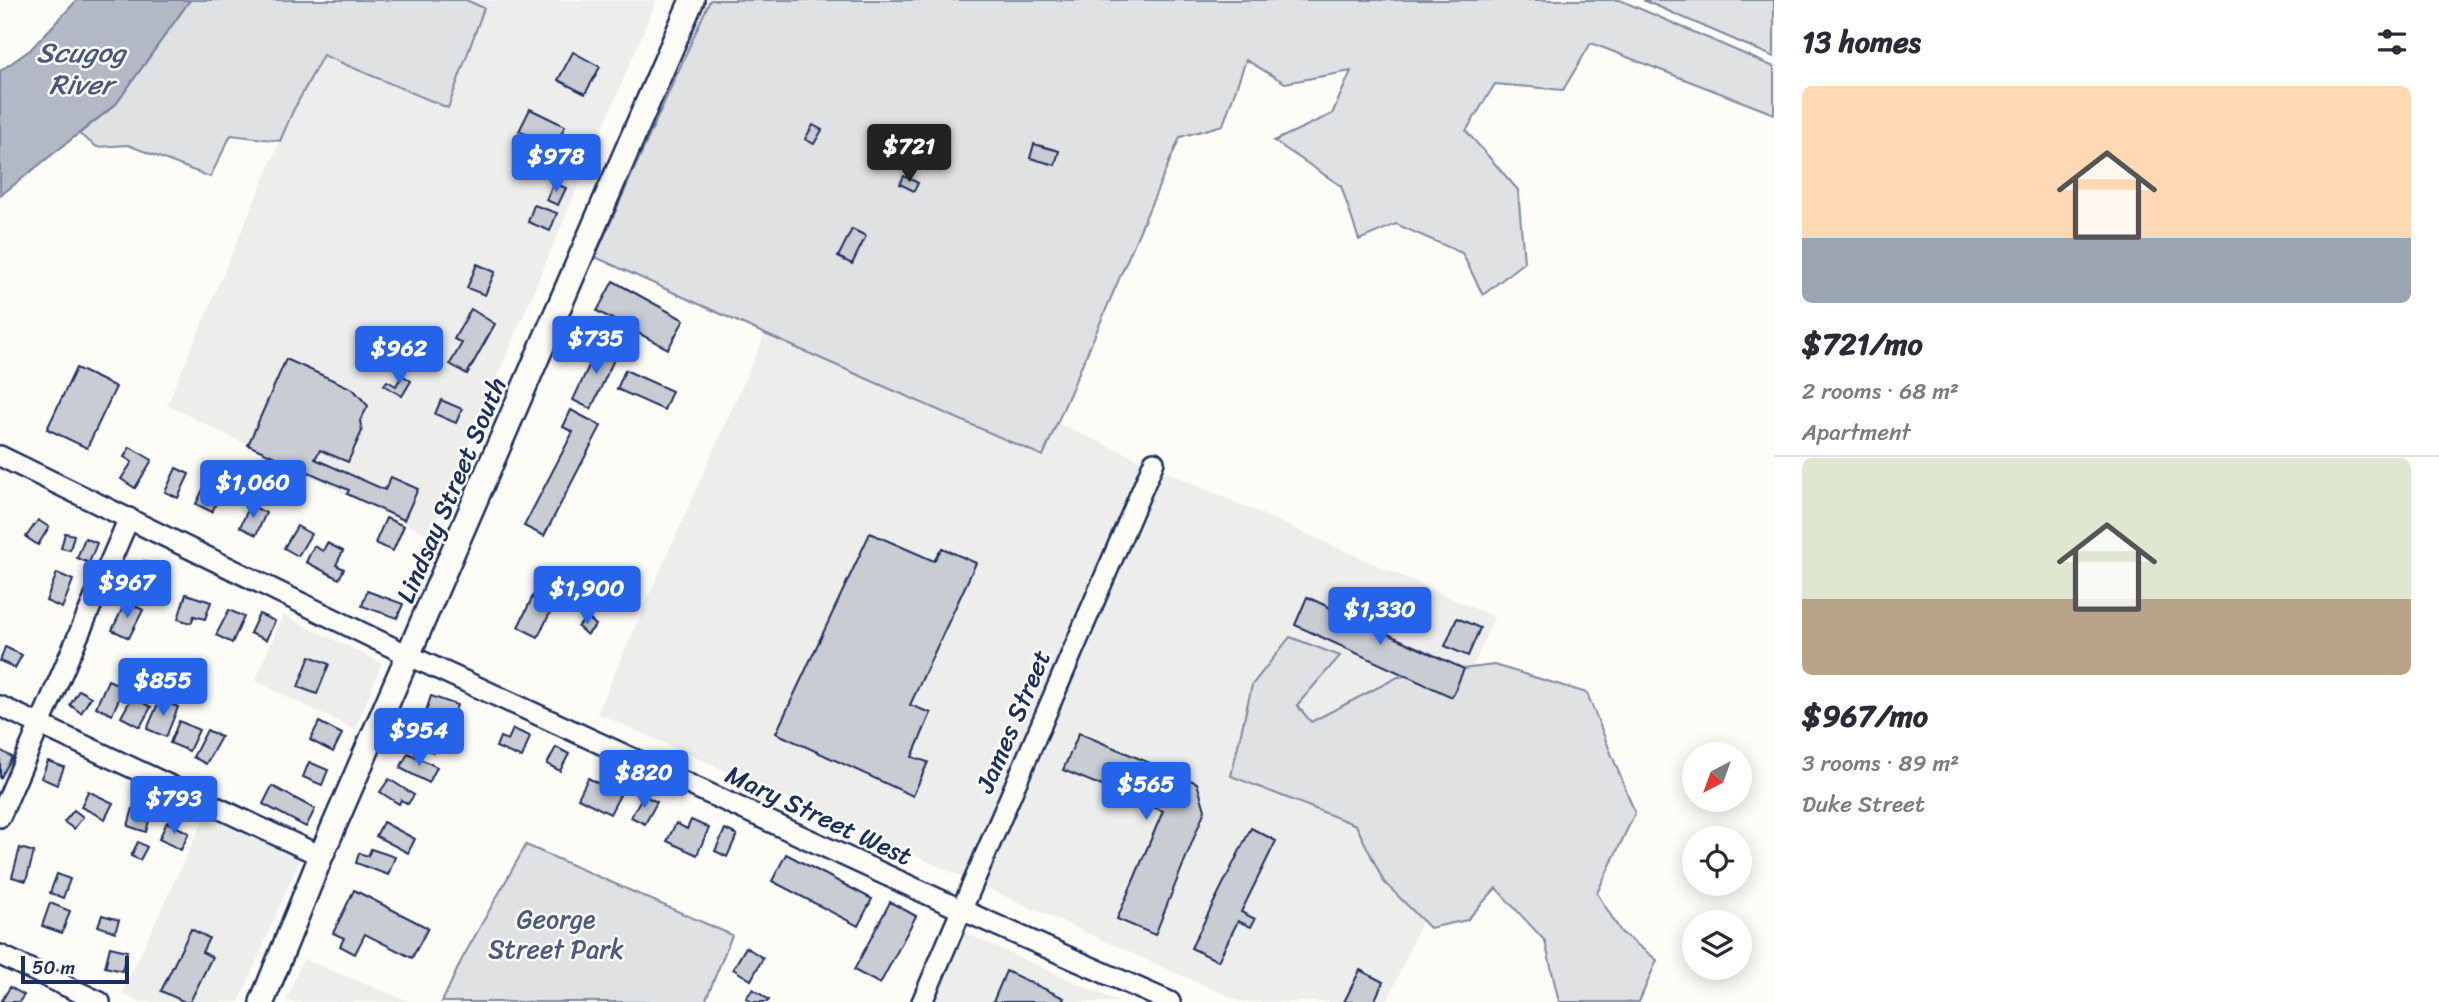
<!DOCTYPE html>
<meta charset="utf-8">
<style>
body{margin:0;font-family:Sriracha,sans-serif;background:#f7f7f7;color:#2b2b33;height:100vh;display:flex;flex-direction:column;font-size:26px;white-space:nowrap}
*{box-sizing:border-box;margin:0}
p{font-size:23px;color:#7c7c81}
.icon{flex:none;width:38px;height:38px;fill:none;stroke:currentColor;stroke-width:2;stroke-linecap:round;stroke-linejoin:round}
.map{position:relative;flex:1;overflow:hidden}
.details{display:flex;flex-direction:column;background:#fff;width:665px}
.details>*{flex:none}
.needle{width:46px;rotate:221deg}
.controls{position:absolute;left:1682px;top:742px;display:grid;gap:14px}
.controls a{display:grid;place-items:center;width:70px;height:70px;border-radius:50%;background:#fff;box-shadow:0 4px 18px #0003;font-size:35px}
.scale{position:absolute;left:21px;bottom:18px;width:108px;box-sizing:border-box;padding-left:7px;border:4px solid #1b2f5e;border-top:0;font-size:19px;line-height:24px;white-space:nowrap;color:#1b2f5e;-webkit-text-stroke:5px #fdfcf7;paint-order:stroke}
.price{position:absolute;translate:-50% -60px;padding:0 16px;border-radius:7px;background:#2563eb;color:#fff;font-size:23px;line-height:46px;filter:drop-shadow(0 2px 4px #0008)}
.price::after{content:'';position:absolute;left:50%;top:42px;width:21px;height:16px;margin-left:-10px;background:inherit;clip-path:polygon(0 0,100% 0,50% 100%)}
.price.active{background:#222;color:#fff}
ul{padding:0;list-style:none}
li{display:grid;align-content:center;gap:14px;height:371px;padding:0 28px}
li+li{border-top:2px solid #e1e1e2}
li span{display:grid;place-items:center;height:217px;border-radius:10px;color:#555}
li>.icon{margin-inline-start:auto}
span .icon{width:126px;height:126px;fill:#fffc;stroke-width:1}
li b{font-size:30px}
h2{display:flex;justify-content:space-between;align-items:center;height:84px;padding:0 28px;font-size:30px}
main{display:flex;flex:1;min-height:0}
.map>svg:first-child{display:block}
</style>
<main>
<div class="map">
<svg width="1774" height="1002" viewBox="0 0 1774 1002">
<rect width="100%" height="100%" fill="#fdfcf7"/>
<filter id="ink" filterUnits="userSpaceOnUse"><feTurbulence type="fractalNoise" baseFrequency=".0143" numOctaves="2"/><feDisplacementMap in="SourceGraphic" scale="14" xChannelSelector="R" yChannelSelector="G"/><feConvolveMatrix kernelMatrix="1 2 1 2 8 2 1 2 1" color-interpolation-filters="sRGB"/></filter>
<g filter="url(#ink)">
<!-- built -->
<g fill="#edeeec">
<polygon points="466,0 657,0 430,536 167,405 293,111 323,55 448,108 484,9"/>
<polygon points="765,334 1042,456 1057,423 1494,617 1397,844 1446,864 1387,1002 1241,1002 597,713"/>
<polygon points="283,615 382,663 355,730 255,681"/>
<polygon points="208,810 302,854 239,1002 140,1002 122,993"/>
<polygon points="963,932 1119,1002 930,1002"/>
<polygon points="303,959 411,1002 286,1002"/>
</g>
<!-- green -->
<g fill="#e0e1e3" stroke="#7e88a0" stroke-width="2">
<polygon points="190,0 466,0 484,8 448,108 323,55 293,111 280,141 231,135 210,177 128,145 97,147 79,134 116,104"/>
<polygon points="710,0 1620,0 1774,67 1774,114 1591,43 1563,90 1495,84 1466,131 1518,190 1524,262 1483,295 1462,253 1396,224 1359,240 1341,186 1274,141 1332,114 1351,71 1285,83 1246,60 1223,125 1180,137 1043,456 765,334 595,257"/>
<polygon points="1643,0 1774,0 1774,57"/>
<polygon points="1290,637 1340,656 1297,705 1311,722 1398,677 1494,665 1587,693 1635,813 1597,893 1621,932 1657,960 1639,1002 1559,1002 1545,941 1496,888 1467,920 1430,928 1384,882 1356,825 1231,776 1252,685"/>
<polygon points="526,845 732,935 705,1002 442,1002 462,959"/>
</g>
<!-- water -->
<polygon fill="#b3b8c5" stroke="#76819c" stroke-width="2" points="77,0 190,0 116,104 0,196 0,71 30,50"/>
<!-- building -->
<g fill="#c9ccd3" stroke="#1b2f5e" stroke-width="2">
<polygon points="573,52 600,67 585,94 558,80"/>
<polygon points="530,109 565,126 554,148 519,131"/>
<polygon points="813,125 822,130 814,144 805,139"/>
<polygon points="1034,144 1059,151 1055,165 1030,158"/>
<polygon points="904,176 918,183 914,191 900,184"/>
<polygon points="554,183 566,188 558,205 546,200"/>
<polygon points="534,205 557,213 550,231 528,222"/>
<polygon points="852,229 866,236 852,264 838,257"/>
<polygon points="477,264 495,272 485,295 467,288"/>
<polygon points="613,281 684,320 668,349 597,311"/>
<polygon points="471,309 495,324 467,374 450,364 462,343 454,339"/>
<polygon points="600,342 618,351 591,409 573,400"/>
<polygon points="286,359 353,389 368,406 360,421 362,431 348,462 320,450 315,459 385,490 391,477 418,489 404,520 347,494 349,490 248,445"/>
<polygon points="76,368 116,387 87,448 47,429"/>
<polygon points="625,370 672,391 664,410 617,389"/>
<polygon points="402,375 411,381 402,396 384,385 387,381 396,386"/>
<polygon points="441,400 462,409 456,423 435,414"/>
<polygon points="571,410 601,426 544,536 524,526 573,432 563,427"/>
<polygon points="130,447 152,460 135,488 121,479 132,462 124,457"/>
<polygon points="176,468 189,474 178,498 165,492"/>
<polygon points="231,472 245,478 240,491 226,486"/>
<polygon points="207,481 223,489 212,512 196,504"/>
<polygon points="250,505 266,513 256,535 240,527"/>
<polygon points="386,518 404,526 393,551 375,543"/>
<polygon points="38,520 49,527 38,545 26,537"/>
<polygon points="297,526 311,534 298,556 284,548"/>
<polygon points="65,533 74,535 70,550 61,548"/>
<polygon points="870,533 934,561 942,548 976,563 910,705 931,713 912,757 928,762 913,796 776,733"/>
<polygon points="85,538 97,543 89,563 77,558"/>
<polygon points="327,543 343,551 336,565 344,569 339,579 306,562 314,546 323,551"/>
<polygon points="144,561 162,569 149,598 131,590"/>
<polygon points="57,573 73,580 62,608 46,601"/>
<polygon points="367,591 403,604 397,618 362,606"/>
<polygon points="186,594 211,602 205,619 194,616 191,623 178,619"/>
<polygon points="534,594 554,605 538,637 518,627"/>
<polygon points="1307,597 1464,669 1452,697 1295,625"/>
<polygon points="126,601 143,610 129,638 112,630"/>
<polygon points="229,610 244,617 232,643 216,635"/>
<polygon points="259,614 275,621 266,640 250,633"/>
<polygon points="587,617 596,625 587,635 578,627"/>
<polygon points="1457,618 1480,628 1468,656 1445,646"/>
<polygon points="5,647 22,655 15,668 0,661"/>
<polygon points="310,656 329,664 317,694 298,687"/>
<polygon points="108,680 124,687 112,715 96,707"/>
<polygon points="79,690 91,697 81,713 70,705"/>
<polygon points="431,696 457,705 452,720 426,711"/>
<polygon points="132,697 151,707 140,727 121,717"/>
<polygon points="160,699 178,707 166,737 147,729"/>
<polygon points="179,721 199,730 189,751 170,743"/>
<polygon points="319,722 342,734 333,752 310,740"/>
<polygon points="418,726 441,739 434,753 410,741"/>
<polygon points="513,729 530,736 522,758 496,747 500,737 508,740"/>
<polygon points="207,730 221,737 206,764 193,757"/>
<polygon points="1079,733 1197,783 1205,810 1155,935 1117,919 1163,811 1063,770"/>
<polygon points="556,747 569,754 560,771 547,764"/>
<polygon points="0,750 12,757 0,779"/>
<polygon points="408,753 437,767 429,783 400,768"/>
<polygon points="48,761 64,767 57,785 41,778"/>
<polygon points="309,762 328,770 322,785 303,777"/>
<polygon points="588,778 620,795 610,814 578,798"/>
<polygon points="389,779 414,795 408,804 401,800 399,804 380,792"/>
<polygon points="272,786 315,809 306,827 263,804"/>
<polygon points="88,791 113,803 105,819 81,807"/>
<polygon points="643,795 657,802 645,824 631,817"/>
<polygon points="133,808 151,814 146,832 128,826"/>
<polygon points="74,810 83,817 74,829 64,822"/>
<polygon points="691,820 709,828 697,855 667,841 676,823 687,829"/>
<polygon points="167,822 189,833 181,850 159,839"/>
<polygon points="383,822 415,839 408,853 376,836"/>
<polygon points="1251,828 1276,841 1241,912 1255,919 1251,927 1238,921 1218,961 1191,948"/>
<polygon points="725,829 737,835 727,857 715,851"/>
<polygon points="138,842 147,847 140,860 131,856"/>
<polygon points="20,848 34,852 26,881 12,877"/>
<polygon points="371,849 395,857 388,875 356,863 359,853 368,856"/>
<polygon points="786,854 872,899 858,926 772,881"/>
<polygon points="57,874 70,879 63,898 50,893"/>
<polygon points="354,890 428,928 412,958 365,934 355,954 340,946 344,938 333,933"/>
<polygon points="890,902 916,916 880,984 854,970"/>
<polygon points="50,903 70,911 62,933 42,926"/>
<polygon points="102,915 119,920 115,932 98,926"/>
<polygon points="191,929 209,938 202,952 212,957 190,1002 185,1002 161,991"/>
<polygon points="110,947 127,951 122,971 105,967"/>
<polygon points="746,947 763,958 751,980 733,969"/>
<polygon points="1360,970 1383,982 1374,1002 1344,1002"/>
<polygon points="1006,971 1064,998 1062,1002 993,1002"/>
<polygon points="10,987 24,995 19,1002 1,1002"/>
<polygon points="753,989 769,1000 767,1002 752,1002 746,998"/>
</g>
<g fill="none" stroke-linecap="round" stroke-linejoin="round">
<defs>
<g id="minor">
<polyline points="0,456 410,656 962,910 1170,1002"/>
<polyline points="0,706 321,856"/>
<polyline points="0,817 129,518"/>
<polyline points="0,955 100,1002"/>
<polyline points="922,1002 1154,462"/>
</g>
<polyline id="major" points="262,1002 321,856 692,0"/>
</defs>
<!-- minor casing -->
<use href="#minor" stroke="#1b2f5e" stroke-width="24"/>
<!-- major casing -->
<use href="#major" stroke="#1b2f5e" stroke-width="28"/>
<!-- minor -->
<use href="#minor" stroke="#fdfcf7" stroke-width="19"/>
<!-- major -->
<use href="#major" stroke="#fdfcf7" stroke-width="23"/>
</g>
</g>
<g text-anchor="middle" stroke-width="5" stroke-linejoin="round" paint-order="stroke">
<!-- street labels -->
<g font-size="26" fill="#1b2f5e" stroke="#fdfcf7">
<text transform="translate(451 490) rotate(-67)" y="9">Lindsay Street South</text>
<text transform="translate(1013 721) rotate(-67)" y="9">James Street</text>
<text transform="translate(819 815) rotate(25)" y="9">Mary Street West</text>
</g>
<!-- park labels -->
<g font-size="26" fill="#4c5c7f" stroke="#fdfcf7">
<text x="556" y="928">George<tspan x="556" dy="30">Street Park</tspan></text>
</g>
<!-- water labels -->
<g font-size="28" font-style="italic" fill="#49587d" stroke="#fdfcf7">
<text x="81" y="62">Scugog<tspan x="81" dy="32">River</tspan></text>
</g>
</g>
</svg>
<div class="controls">
<a><svg class="needle" viewBox="-14 -14 28 28"><path d="M0-13l5 13h-10z" fill="#e53935"/><path d="M0 13l5-13h-10z" fill="#7c7c81"/></svg></a>
<a><svg class="icon" aria-label="locate" viewBox="0 0 24 24"><circle cx="12" cy="12" r="6"/><path d="M12 2v4M12 18v4M2 12h4M18 12h4"/></svg></a>
<a><svg class="icon" aria-label="layers" viewBox="0 0 24 24"><path d="M12 4l9 5-9 5-9-5zM3 14l9 5 9-5"/></svg></a>
</div>
<div class="scale">50 m</div>
<b class="price active" style="left:909px;top:184px">$721</b>
<b class="price" style="left:556px;top:194px">$978</b>
<b class="price" style="left:596px;top:376px">$735</b>
<b class="price" style="left:399px;top:386px">$962</b>
<b class="price" style="left:253px;top:520px">$1,060</b>
<b class="price" style="left:127px;top:620px">$967</b>
<b class="price" style="left:587px;top:626px">$1,900</b>
<b class="price" style="left:1380px;top:647px">$1,330</b>
<b class="price" style="left:163px;top:718px">$855</b>
<b class="price" style="left:419px;top:768px">$954</b>
<b class="price" style="left:644px;top:810px">$820</b>
<b class="price" style="left:1146px;top:822px">$565</b>
<b class="price" style="left:174px;top:836px">$793</b>
</div>
<section class="details">
<h2>13 homes<svg class="icon" aria-label="filters" viewBox="0 0 24 24"><path d="M4 7h16M4 17h16"/><circle cx="9" cy="7" r="2"/><circle cx="15" cy="17" r="2"/></svg></h2>
<ul>
<li><span style="background:linear-gradient(#ffd9b3 70%,#9aa5b1 0)"><svg class="icon" aria-label="home" viewBox="0 0 24 24"><path d="M3 11l9-7 9 7M6 9v11h12V9"/></svg></span><div><b>$721/mo</b><p>2 rooms · 68 m²</p><p>Apartment</p></div></li>
<li><span style="background:linear-gradient(#dfe7d0 65%,#b9a48a 0)"><svg class="icon" aria-label="home" viewBox="0 0 24 24"><path d="M3 11l9-7 9 7M6 9v11h12V9"/></svg></span><div><b>$967/mo</b><p>3 rooms · 89 m²</p><p>Duke Street</p></div></li>
</ul>
</section>
</main>
